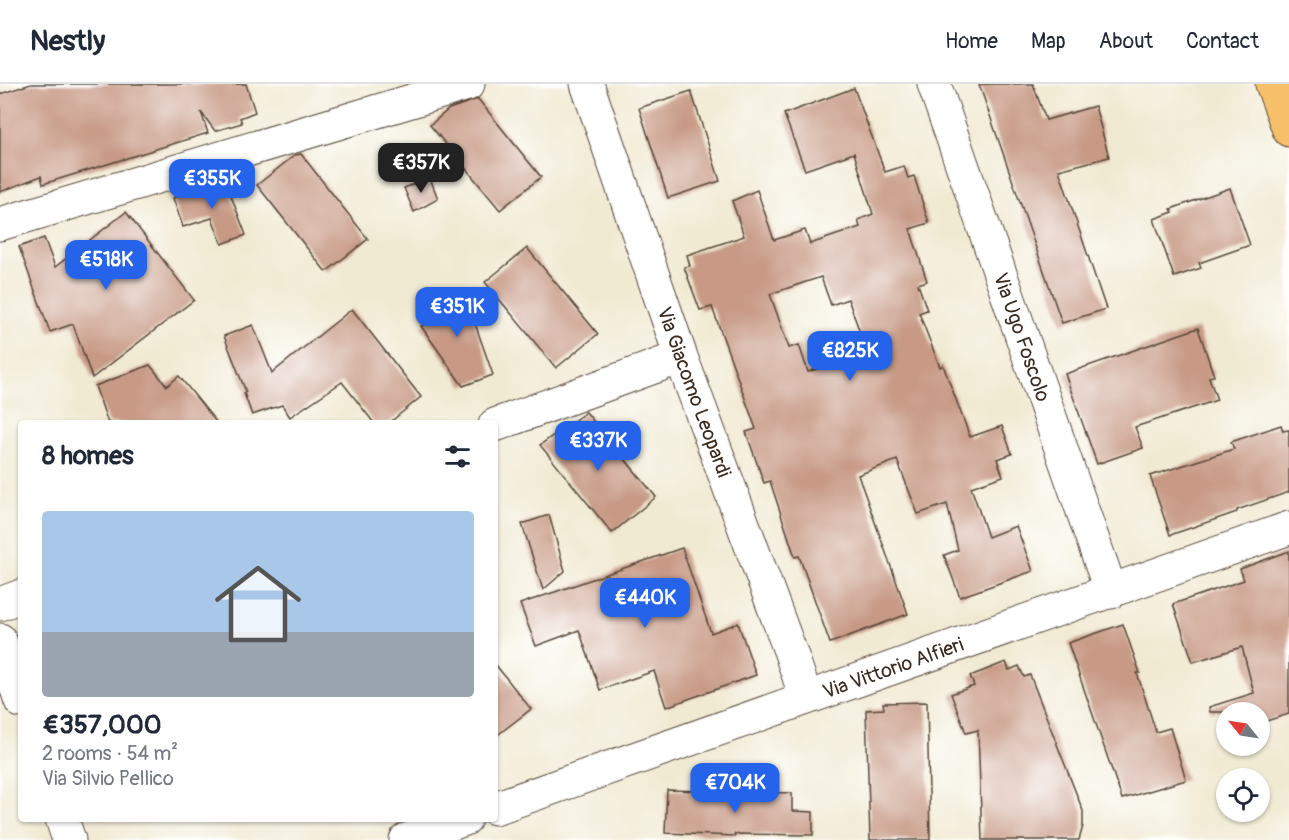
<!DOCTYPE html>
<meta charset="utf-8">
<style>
body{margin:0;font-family:Pangolin,sans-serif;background:#f6f6f7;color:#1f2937;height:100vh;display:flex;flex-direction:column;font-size:22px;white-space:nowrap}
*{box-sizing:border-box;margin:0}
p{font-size:20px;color:#747a83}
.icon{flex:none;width:33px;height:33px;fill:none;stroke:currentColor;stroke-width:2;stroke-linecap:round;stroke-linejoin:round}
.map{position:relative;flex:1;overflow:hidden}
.sheet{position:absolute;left:18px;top:336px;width:480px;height:402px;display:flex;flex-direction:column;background:#fff;border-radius:6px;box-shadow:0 2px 4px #0004}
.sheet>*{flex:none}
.needle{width:39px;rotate:300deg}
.tools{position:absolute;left:1216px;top:618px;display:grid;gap:12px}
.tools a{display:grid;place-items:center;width:54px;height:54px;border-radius:50%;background:#fff;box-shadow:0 2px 4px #0004;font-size:30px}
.price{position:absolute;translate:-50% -51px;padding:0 14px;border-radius:12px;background:#2563eb;color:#fff;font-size:20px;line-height:39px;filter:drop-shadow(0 2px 3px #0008)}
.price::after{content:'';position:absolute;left:50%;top:36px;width:18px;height:14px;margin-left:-9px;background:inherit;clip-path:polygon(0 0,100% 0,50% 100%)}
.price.active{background:#222;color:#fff}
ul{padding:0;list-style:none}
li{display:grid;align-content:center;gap:12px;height:318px;padding:0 24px}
li span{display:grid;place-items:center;height:186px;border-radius:6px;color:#555}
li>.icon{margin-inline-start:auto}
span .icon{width:108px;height:108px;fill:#fffc;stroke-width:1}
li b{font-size:26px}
h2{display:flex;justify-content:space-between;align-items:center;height:72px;padding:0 24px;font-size:26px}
header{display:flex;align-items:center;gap:36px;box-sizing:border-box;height:84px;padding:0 30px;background:#fff;border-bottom:2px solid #e0e1e3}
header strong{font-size:28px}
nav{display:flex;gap:33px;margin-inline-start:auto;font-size:21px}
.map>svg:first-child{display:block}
</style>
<header>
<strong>Nestly</strong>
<nav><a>Home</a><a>Map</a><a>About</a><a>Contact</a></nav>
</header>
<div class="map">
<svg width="1289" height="756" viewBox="0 0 1289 756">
<rect width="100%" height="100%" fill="#fff"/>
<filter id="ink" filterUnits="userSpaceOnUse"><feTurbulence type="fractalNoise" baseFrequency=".0167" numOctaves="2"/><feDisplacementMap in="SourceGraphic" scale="12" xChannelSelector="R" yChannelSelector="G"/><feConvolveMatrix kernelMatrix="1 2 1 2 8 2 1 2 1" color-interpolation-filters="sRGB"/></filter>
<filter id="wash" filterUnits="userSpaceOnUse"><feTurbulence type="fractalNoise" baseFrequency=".008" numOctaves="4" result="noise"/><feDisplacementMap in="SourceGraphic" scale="24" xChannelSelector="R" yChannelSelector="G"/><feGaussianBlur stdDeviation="1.35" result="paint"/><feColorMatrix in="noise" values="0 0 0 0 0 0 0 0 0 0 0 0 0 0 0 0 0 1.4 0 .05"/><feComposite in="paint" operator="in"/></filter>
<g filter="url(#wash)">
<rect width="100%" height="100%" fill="#f1ead3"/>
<g id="blocks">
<!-- building -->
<g fill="#c89a85" fill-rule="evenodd">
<polygon points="31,0 246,0 255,28 240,34 242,39 215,47 201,28 208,49 43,100 41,92 0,108 0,10"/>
<polygon points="979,0 1033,0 1046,36 1095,22 1109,73 1059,86 1106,225 1062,239"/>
<path d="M854 4 885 88 904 82 908 94 914 92 929 139 910 145 927 197 918 200 927 226 919 229 940 283 943 281 970 353 1002 342 1012 370 997 375 1003 392 971 403 988 453 1016 442 1033 487 960 513 944 471 958 466 947 420 918 430 897 376 858 391 908 530 830 559 799 472 795 473 770 397 764 399 746 348 756 345 712 223 700 226 684 183 690 182 687 171 744 152 732 117 757 106 774 156 805 146 810 160 860 143 858 136 873 130 854 69 805 86 784 30ZM821 193 831 221 848 215 867 268 808 288 799 261 789 264 770 210Z"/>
<polygon points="691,7 720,97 668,114 639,24"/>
<polygon points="478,15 541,93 500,126 430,41 449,25"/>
<polygon points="301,70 368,155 326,188 257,101 295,71"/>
<polygon points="430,94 438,115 414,128 404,104"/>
<polygon points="225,96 246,151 222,160 212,134 183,143 173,114"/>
<polygon points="1230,104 1250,161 1199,179 1201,184 1174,193 1154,135 1173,128 1171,125"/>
<polygon points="126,128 194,216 92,294 73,240 50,248 19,163 44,154 55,183"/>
<polygon points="527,164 598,250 556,284 485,198"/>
<polygon points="464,208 493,291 463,302 421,242 426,240 420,223"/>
<polygon points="352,225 421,313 389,339 374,339 342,298 290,333 282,321 252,331 244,309 246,308 224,252 253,241 272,289"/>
<polygon points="1198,244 1214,292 1209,293 1217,316 1135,343 1143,364 1097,380 1065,290"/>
<polygon points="150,281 167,302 179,292 217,339 108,339 95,302"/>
<polygon points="586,328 656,413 612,449 540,361"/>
<polygon points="1281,341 1283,347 1289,346 1289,408 1237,426 1237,428 1170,451 1150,392 1234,365 1231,358"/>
<polygon points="549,431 565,487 543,506 522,440"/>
<polygon points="682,464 711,549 738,539 756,591 666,623 654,587 600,606 579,546 536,562 520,520"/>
<polygon points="1289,467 1289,630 1260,639 1260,628 1210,628 1209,623 1254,609 1242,563 1193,578 1173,520 1244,496 1240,485"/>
<polygon points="1123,540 1140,589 1137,589 1156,648 1170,644 1186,696 1122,715 1068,559"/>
<polygon points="1006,578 1009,586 1019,582 1024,593 1030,591 1083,727 1083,742 1079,756 982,756 978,646 966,649 951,610 974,602 970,592"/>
<polygon points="495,580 531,625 495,653"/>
<polygon points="927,618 930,756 870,756 866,626 884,625 883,619"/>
<polygon points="667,706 792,709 792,727 813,728 813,751 735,750 735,752 665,749"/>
</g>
</g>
</g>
<g filter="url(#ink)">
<use href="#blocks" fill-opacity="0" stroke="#564739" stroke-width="1.5"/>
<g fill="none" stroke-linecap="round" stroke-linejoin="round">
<defs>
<g id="minor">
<path id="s1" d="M587 0 681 273 792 572 806 614"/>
<path id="s2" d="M934 0 1111 508"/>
<polyline points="0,140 468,0"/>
<polyline points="495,341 681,273"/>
<polyline points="0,520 21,512"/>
<polyline points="0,556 21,617"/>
<path id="s3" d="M495 724 1289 444"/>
<polyline points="62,735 69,756"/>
<polyline points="406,756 465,735"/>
</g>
<polyline id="major" points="1272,0 1289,46"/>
</defs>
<!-- minor casing -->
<use href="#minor" stroke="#564739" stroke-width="35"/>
<!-- major casing -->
<use href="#major" stroke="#564739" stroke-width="35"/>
<!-- minor -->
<use href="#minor" stroke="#fff" stroke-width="33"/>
<!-- major -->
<use href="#major" stroke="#f6c06b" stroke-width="33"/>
</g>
</g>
<g text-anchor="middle" stroke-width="5" stroke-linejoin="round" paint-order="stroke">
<!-- street labels -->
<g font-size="20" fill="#3b2a1e" stroke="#fff">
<text dy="7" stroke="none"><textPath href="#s2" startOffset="268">Via Ugo Foscolo</textPath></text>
<text dy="7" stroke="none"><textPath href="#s1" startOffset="326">Via Giacomo Leopardi</textPath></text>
<text dy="7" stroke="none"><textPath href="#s3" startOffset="422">Via Vittorio Alfieri</textPath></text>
</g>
</g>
</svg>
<div class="tools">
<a><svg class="needle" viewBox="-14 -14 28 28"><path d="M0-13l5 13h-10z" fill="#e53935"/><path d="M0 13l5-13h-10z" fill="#747a83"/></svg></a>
<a><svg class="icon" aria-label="locate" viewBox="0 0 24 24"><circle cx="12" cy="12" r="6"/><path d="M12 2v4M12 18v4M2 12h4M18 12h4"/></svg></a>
</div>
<b class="price active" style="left:421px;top:110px">€357K</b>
<b class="price" style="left:212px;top:126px">€355K</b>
<b class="price" style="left:106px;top:207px">€518K</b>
<b class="price" style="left:457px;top:254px">€351K</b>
<b class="price" style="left:850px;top:298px">€825K</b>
<b class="price" style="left:598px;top:388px">€337K</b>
<b class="price" style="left:645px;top:545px">€440K</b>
<b class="price" style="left:735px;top:730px">€704K</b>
<section class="sheet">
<h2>8 homes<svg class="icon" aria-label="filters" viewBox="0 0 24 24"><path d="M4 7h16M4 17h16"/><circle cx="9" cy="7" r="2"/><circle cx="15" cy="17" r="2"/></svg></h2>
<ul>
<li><span style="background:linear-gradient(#a9c7e8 65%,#9aa5b1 0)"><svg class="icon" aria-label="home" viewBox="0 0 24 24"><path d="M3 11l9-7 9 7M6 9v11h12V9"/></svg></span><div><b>€357,000</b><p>2 rooms · 54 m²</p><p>Via Silvio Pellico</p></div></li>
</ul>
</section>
</div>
